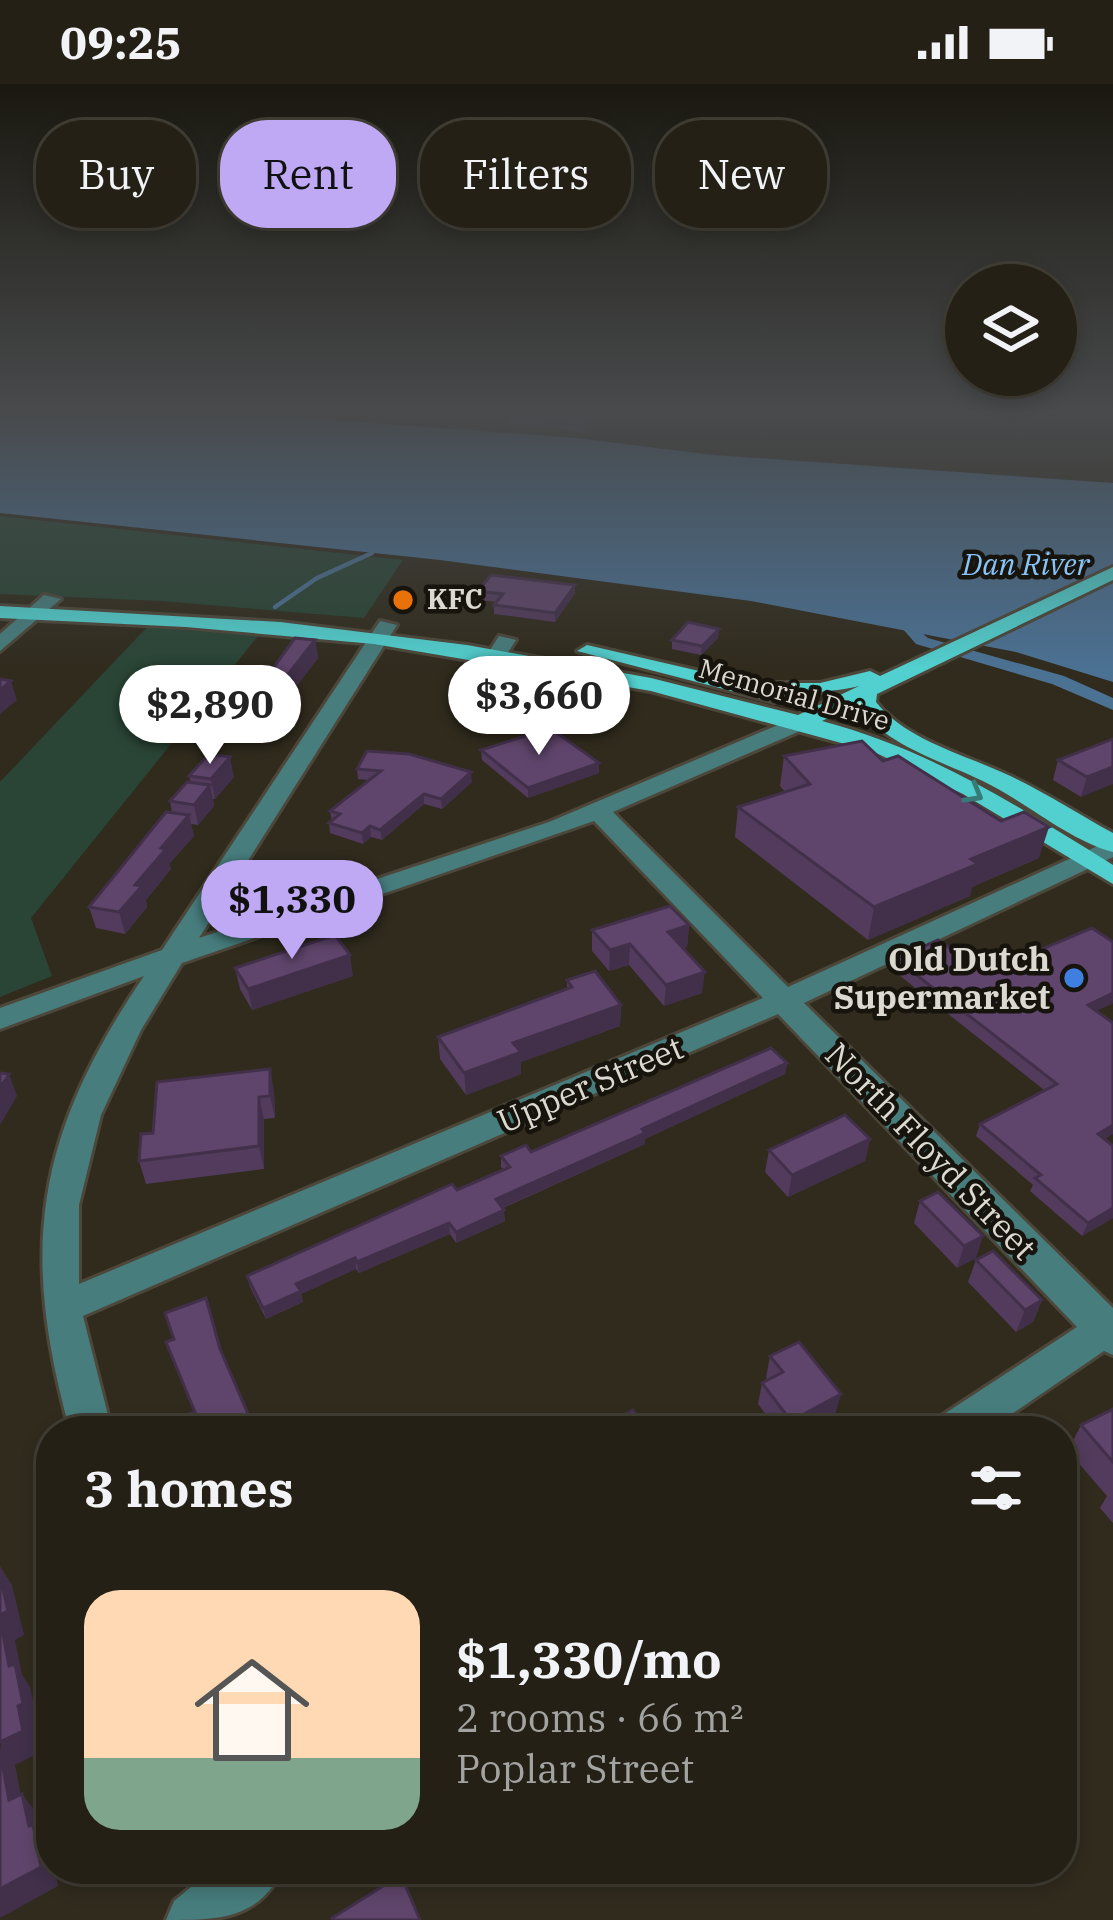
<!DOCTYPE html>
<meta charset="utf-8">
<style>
body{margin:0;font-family:"IBM Plex Serif",serif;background:#302d23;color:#f1f3f6;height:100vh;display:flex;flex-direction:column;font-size:45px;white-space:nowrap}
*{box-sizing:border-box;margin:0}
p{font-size:39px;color:#a3a3a1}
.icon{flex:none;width:66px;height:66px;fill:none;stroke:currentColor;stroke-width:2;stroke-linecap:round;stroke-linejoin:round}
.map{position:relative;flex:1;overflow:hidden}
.drawer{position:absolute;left:36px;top:1332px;width:1041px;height:468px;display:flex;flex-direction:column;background:#242016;border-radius:48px;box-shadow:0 6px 18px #0003,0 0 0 3px #413e35}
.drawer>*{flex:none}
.banner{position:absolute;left:36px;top:36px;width:1041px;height:108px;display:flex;gap:24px}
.buttons{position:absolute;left:945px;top:180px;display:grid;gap:24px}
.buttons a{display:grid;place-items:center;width:132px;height:132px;border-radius:50%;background:#242016;box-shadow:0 6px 18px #0003,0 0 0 3px #413e35;font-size:60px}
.price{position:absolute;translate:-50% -102px;padding:0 27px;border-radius:42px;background:#fff;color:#222;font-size:39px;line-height:78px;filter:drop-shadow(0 3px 6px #0008)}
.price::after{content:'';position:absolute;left:50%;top:72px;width:36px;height:27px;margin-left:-18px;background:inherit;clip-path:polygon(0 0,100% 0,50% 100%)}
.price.current{background:#bfa9f4;color:#111}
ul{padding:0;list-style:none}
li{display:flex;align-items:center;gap:36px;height:300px;padding:0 48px}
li+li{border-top:3px solid #413e35}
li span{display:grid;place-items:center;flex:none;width:336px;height:240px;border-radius:36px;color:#555}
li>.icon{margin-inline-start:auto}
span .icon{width:144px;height:144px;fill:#fffc;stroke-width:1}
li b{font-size:51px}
h2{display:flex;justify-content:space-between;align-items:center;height:144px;padding:0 48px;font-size:51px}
.pill{padding:0 42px;border-radius:48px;background:#242016;box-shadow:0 6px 18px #0003,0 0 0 3px #413e35;font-size:42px;line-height:108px}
.pill.current{background:#bfa9f4;color:#111}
.status{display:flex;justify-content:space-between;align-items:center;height:84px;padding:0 60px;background:#242016;direction:ltr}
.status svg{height:33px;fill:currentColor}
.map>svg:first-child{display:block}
</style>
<div class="status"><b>09:25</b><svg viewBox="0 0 49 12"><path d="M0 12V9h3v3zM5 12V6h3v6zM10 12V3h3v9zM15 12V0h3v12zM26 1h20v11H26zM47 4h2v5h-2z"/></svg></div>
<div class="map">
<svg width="1113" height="1836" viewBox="0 0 1113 1836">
<rect width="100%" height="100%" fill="#302b1d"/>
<!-- green -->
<g fill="#2a4536">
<polygon points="0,432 403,476 364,534 162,517 0,510"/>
<polygon points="149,541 258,552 31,834 52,892 0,913 0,698"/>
</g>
<!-- water -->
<polygon fill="#4b7193" points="0,329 237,329 575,354 714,371 1113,399 1113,598 1016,568 751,517 440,476 0,429"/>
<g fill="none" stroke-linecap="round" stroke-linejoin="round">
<!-- stream -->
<polyline stroke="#4b7193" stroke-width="4.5" points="275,523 317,494 372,469"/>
<!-- canal -->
<polygon fill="#4b7193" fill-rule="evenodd" points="910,539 928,554 1064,592 1113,614 1113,626 1052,600 916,560 902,544"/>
<defs>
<g id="minor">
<polygon points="44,511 61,515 0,567 0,550"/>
<path d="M380 537 397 541 199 854 549 738 799 632 810 639 807 644 613 728 788 903 1113 755V773L804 919 1113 1224V1271L1104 1267 987 1347H932L938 1334 1077 1243 778 930 83 1232 112 1347H70C19 1163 36 1051 144 892L0 945V924L162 866ZM594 737 763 914 79 1200V1121L101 1031 141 946 182 879Z"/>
<polygon points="499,552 516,556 502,578 488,578 485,574"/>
<path d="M213 1785H283C258 1836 219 1836 166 1836L174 1817Z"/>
</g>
<path id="major" d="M1113 483V496L877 610 876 618C906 656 963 670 1006 690 1043 707 1078 730 1113 749V768C1074 758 1034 725 998 705 950 678 890 667 856 620L822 637C929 665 1020 723 1113 781V800L963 710 874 668 651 607 374 560 186 543 0 534V522L280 538 467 561 651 594 798 631 859 602C832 609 797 607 774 618L577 567 587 561 751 599H820L870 587 880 592Z"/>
</defs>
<!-- minor casing -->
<use href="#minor" stroke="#4c473a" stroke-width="6"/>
<!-- major casing -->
<use href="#major" stroke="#4c473a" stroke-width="6"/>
<!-- minor -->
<use href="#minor" fill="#477d7d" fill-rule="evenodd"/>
<!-- major -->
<use href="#major" fill="#52d0cf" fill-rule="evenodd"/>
</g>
<!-- wall -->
<g fill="#523b5c">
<polygon points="492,329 600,329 583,348 510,340 509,333 492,333"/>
<polygon points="478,507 575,509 555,538 494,530 494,521 497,518 478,516"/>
<polygon points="719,545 718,554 701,571 672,565 672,556"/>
<polygon points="315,556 318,574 272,634 273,638 258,655 236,653 232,633 237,628 234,611 266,594"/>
<polygon points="1113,655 1081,713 1053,696 1058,676"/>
<polygon points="481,666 599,679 599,689 528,714 482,676"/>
<polygon points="784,672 883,677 1039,774 972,803 970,812 868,856 735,753 738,723 785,708 780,702"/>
<polygon points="357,685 472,698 442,725 424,720 382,756 371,753 363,760 330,749 329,739 332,737 330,727 369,696 358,695"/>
<polygon points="189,692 234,693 215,715 213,715 214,722 198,741 191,740 194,752 169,780 171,785 146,816 147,823 125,850 96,844 89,823 172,729 170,717 191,699"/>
<polygon points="689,841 687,863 683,864 702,909 664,922 629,881 609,887 592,867 592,846"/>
<polygon points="1113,858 1113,919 1096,927 1105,1056 1113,1062 1113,1134 1082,1152 1030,1107 1033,1101 976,1052 980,1040 1044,1006 894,887 896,875 987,888"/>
<polygon points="235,884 353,892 252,926 240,905"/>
<polygon points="567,896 621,921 620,942 521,978 521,990 466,1011 440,975 438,953 567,905"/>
<polygon points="787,979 785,990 645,1055 645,1060 503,1124 505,1137 456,1159 450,1150 359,1189 356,1185 301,1210 303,1218 266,1235 250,1203 247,1192 504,1086 501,1083 501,1072 531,1068"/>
<polygon points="274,1007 275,1034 264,1035 264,1085 146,1100 139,1077 153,1049"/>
<polygon points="870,1055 865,1077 788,1113 765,1088 769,1066"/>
<polygon points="938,1108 976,1174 957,1184 914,1139 920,1117"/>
<polygon points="976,1176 1042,1216 1033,1238 1016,1248 968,1198"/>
<polygon points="770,1272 835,1331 806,1347 778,1347 758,1320 762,1299 768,1296 766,1294"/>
<polygon points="1113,1325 1113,1439 1100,1424 1107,1412 1068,1367 1081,1341"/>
</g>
<!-- shaded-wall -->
<g fill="#42304b">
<polygon points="594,329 600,329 583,348 583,341"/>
<polygon points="575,501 575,509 555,538 555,529"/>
<polygon points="719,545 718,554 701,571 702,562"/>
<polygon points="315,556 318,574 272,634 273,638 258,655 255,636 269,620 268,616"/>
<polygon points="11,597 17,616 0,630 0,606"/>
<polygon points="230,673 234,693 215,715 211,695"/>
<polygon points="599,679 599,689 528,714 528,704"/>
<polygon points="1113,683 1113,700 1081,713 1087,693"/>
<polygon points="471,688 472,698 442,725 441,715"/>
<polygon points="210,701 214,722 198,741 194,721"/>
<polygon points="424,710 424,720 382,756 380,746"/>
<polygon points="189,731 194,752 169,780 171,785 146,816 147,823 125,850 119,828 161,764"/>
<polygon points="370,742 371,753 363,760 362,749"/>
<polygon points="1049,743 1039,774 972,803 970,812 868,856 874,823 971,775"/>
<polygon points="689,841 687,863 666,870 668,848"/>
<polygon points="630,860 629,881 609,887 610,866"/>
<polygon points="350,871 353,892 252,926 248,905"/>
<polygon points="705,888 702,909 664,922 666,901"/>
<polygon points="1113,909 1113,919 1083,933 1088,921"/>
<polygon points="621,921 620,942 521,978 521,990 466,1011 464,989 513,959"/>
<polygon points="787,979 785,990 645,1055 645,1060 497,1126 496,1115 642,1045"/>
<polygon points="270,985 274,1007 275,1034 270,1012"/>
<polygon points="9,990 17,1012 0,1041 0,1004"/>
<polygon points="259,1013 264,1035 264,1085 259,1062"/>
<polygon points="1113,1041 1113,1050 1093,1063 1098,1050"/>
<polygon points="870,1055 865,1077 788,1113 792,1091"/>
<polygon points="1113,1124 1113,1134 1082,1152 1088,1139"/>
<polygon points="504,1126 505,1137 456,1159 456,1148"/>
<polygon points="449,1139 450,1150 359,1189 357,1178"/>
<polygon points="983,1152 976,1174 957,1184 964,1162"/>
<polygon points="355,1174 356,1185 301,1210 303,1218 266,1235 263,1224 296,1200"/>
<polygon points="1042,1216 1033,1238 1016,1248 1025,1226"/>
<polygon points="841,1310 835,1331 806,1347 788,1347 791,1337"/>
<polygon points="0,1482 12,1501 24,1551 15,1556 22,1591 30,1603 39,1643 34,1645 39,1669 15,1681 26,1737 9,1716 0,1668 9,1582 0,1535"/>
<polygon points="22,1710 38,1731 43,1754 49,1761 51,1785 54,1785 58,1802 0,1834 0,1805 29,1742"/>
</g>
<!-- building -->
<g fill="#5f456b" stroke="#42304b" stroke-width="3">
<polygon points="513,329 594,329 583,341 509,333"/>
<polygon points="491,491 575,501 555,529 494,521 503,510 478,507"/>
<polygon points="688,538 719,545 702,562 672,556"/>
<polygon points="295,554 315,556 268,616 234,611 253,592 266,594"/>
<polygon points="0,595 11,597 0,606"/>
<polygon points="247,616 270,619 255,636 232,633"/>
<polygon points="550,644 599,679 528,704 481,666"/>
<polygon points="1113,655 1113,683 1087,693 1058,676"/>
<polygon points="862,657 883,677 898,672 1001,737 1024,728 1049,743 971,775 978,780 874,823 738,723 810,700 784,672"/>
<polygon points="367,667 409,670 471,688 441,715 424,710 380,746 370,742 362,749 329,739 340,730 330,727 381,687 357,685"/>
<polygon points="209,670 230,673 211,695 189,692"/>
<polygon points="187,698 210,701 194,721 170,717"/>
<polygon points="166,728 189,731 161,764 166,765 135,801 142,802 119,828 89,823"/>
<polygon points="670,822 689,841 668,848 705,888 666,901 630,860 610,866 592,846"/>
<polygon points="1092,844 1113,858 1113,909 1088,921 1113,939 1113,1041 1098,1050 1113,1062 1113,1124 1088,1139 1035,1094 1041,1091 980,1040 1057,1000 896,875 938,856 987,888"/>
<polygon points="335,851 350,871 248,905 235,884"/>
<polygon points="595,887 621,921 513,959 521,968 464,989 438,953 572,903 567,896"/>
<polygon points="771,964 787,979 642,1045 645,1049 496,1115 504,1126 456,1148 449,1139 357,1178 355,1174 296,1200 301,1207 263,1224 247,1192 452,1100 457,1106 510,1083 501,1072 526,1061 531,1068"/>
<polygon points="270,985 270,1012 259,1013 259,1062 139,1077 141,1050 153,1049 157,998"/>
<polygon points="0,989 9,990 0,1004"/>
<polygon points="845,1031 870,1055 792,1091 769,1066"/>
<polygon points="938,1108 983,1152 964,1162 920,1117"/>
<polygon points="993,1167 1042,1216 1025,1226 976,1176"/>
<polygon points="206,1214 220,1265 254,1344 247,1347 192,1347 186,1331 195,1328 166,1258 174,1255 165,1229"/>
<polygon points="799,1258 841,1310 791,1337 762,1299 783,1288 770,1272"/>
<polygon points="1113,1325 1113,1378 1081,1341"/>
<polygon points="633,1326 647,1347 601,1347 599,1344"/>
<polygon points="0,1492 8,1527 0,1531"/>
<polygon points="0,1535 9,1582 15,1580 23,1620 18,1622 23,1647 0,1658"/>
<polygon points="0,1668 9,1716 22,1710 29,1742 33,1741 41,1783 0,1805"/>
<polygon points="401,1791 420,1836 333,1836 332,1834"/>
</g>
<!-- one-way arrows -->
<defs><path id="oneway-chevron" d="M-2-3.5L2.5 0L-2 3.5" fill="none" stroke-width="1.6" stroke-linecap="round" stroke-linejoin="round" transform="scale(3)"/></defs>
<use stroke="#377b78" href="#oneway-chevron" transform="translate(974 710) rotate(30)"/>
<!-- sky -->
<linearGradient id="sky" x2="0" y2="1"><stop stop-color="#1a1810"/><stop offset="0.56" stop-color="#484a4c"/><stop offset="1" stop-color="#484a4c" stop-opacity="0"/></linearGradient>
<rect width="1113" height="586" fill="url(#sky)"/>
<!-- markers -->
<circle fill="#e8710a" stroke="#16140d" stroke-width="4.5" cx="403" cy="516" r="12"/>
<circle fill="#3f7fe0" stroke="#16140d" stroke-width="4.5" cx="1074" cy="894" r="12"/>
<g text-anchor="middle" stroke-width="9" stroke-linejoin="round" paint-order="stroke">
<!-- far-poi labels -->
<g font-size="27" font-weight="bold" fill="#dcd9d0" stroke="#16140d" text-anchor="start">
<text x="427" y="525">KFC</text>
</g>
<!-- far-street labels -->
<g font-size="27" fill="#dcd9d0" stroke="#16140d">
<text transform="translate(794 611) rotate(16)" y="9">Memorial Drive</text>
</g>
<!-- far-water labels -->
<g font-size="30" font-style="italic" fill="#88c4fa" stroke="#16140d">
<text x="1026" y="491">Dan River</text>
</g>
<!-- poi labels -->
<g font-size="33" font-weight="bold" fill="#dcd9d0" stroke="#16140d" text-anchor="end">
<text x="1050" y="887">Old Dutch<tspan x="1050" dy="38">Supermarket</tspan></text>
</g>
<!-- street labels -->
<g font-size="33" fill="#dcd9d0" stroke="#16140d">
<text transform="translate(590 1000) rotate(-23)" y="12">Upper Street</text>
<text transform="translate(931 1067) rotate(46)" y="12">North Floyd Street</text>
</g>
</g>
</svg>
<div class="buttons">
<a><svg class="icon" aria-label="layers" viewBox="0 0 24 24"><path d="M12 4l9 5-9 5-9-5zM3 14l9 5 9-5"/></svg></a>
</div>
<b class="price" style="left:539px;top:674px">$3,660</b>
<b class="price" style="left:210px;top:683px">$2,890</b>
<b class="price current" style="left:292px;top:878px">$1,330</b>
<div class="banner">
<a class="pill">Buy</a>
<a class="pill current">Rent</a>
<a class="pill">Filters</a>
<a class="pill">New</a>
</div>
<section class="drawer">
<h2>3 homes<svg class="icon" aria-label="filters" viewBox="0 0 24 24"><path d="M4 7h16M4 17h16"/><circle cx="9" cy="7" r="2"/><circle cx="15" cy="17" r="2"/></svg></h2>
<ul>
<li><span style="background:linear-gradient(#ffd9b3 70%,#7fa58c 0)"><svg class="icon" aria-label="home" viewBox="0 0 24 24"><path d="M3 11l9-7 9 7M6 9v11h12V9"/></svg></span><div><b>$1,330/mo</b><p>2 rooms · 66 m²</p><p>Poplar Street</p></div></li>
</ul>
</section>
</div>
